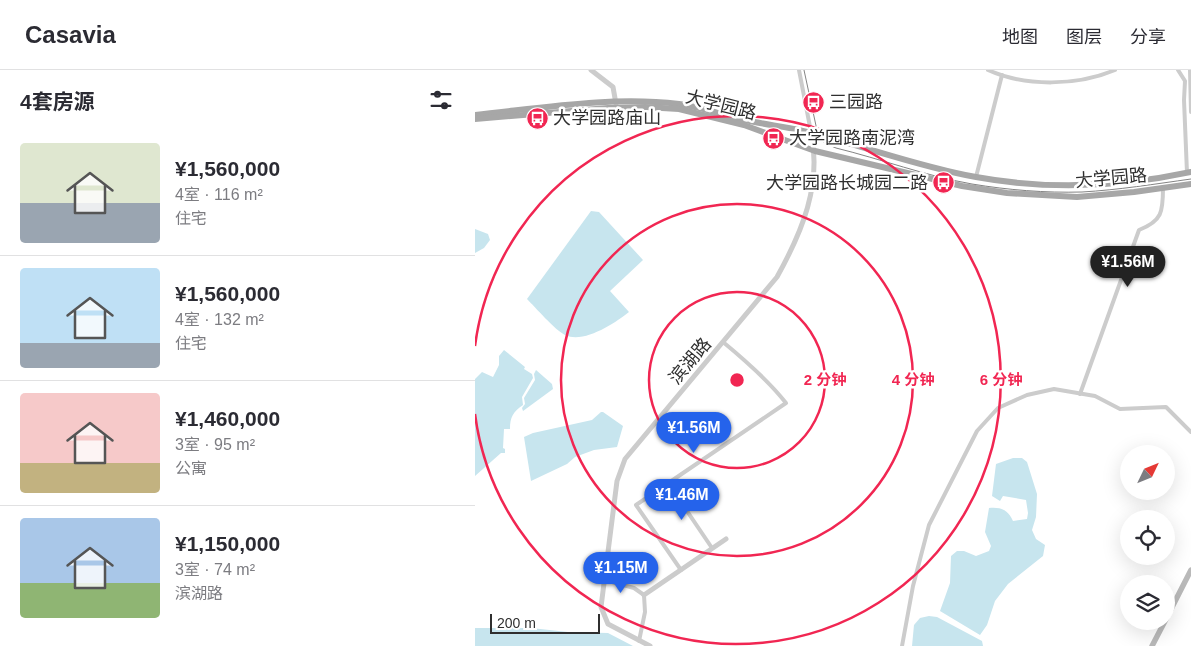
<!DOCTYPE html>
<html lang="zh">
<meta charset="utf-8">
<style>
body{margin:0;font-family:Helvetica,"Noto Sans SC",sans-serif;background:#f7f7f7;color:#2b2b33;height:100vh;display:flex;flex-direction:column;font-size:19px;white-space:nowrap}
*{box-sizing:border-box;margin:0}
p{font-size:16px;color:#7c7c81}
.icon{flex:none;width:28px;height:28px;fill:none;stroke:currentColor;stroke-width:2;stroke-linecap:round;stroke-linejoin:round}
.map{position:relative;flex:1;overflow:hidden}
.details{display:flex;flex-direction:column;background:#fff;width:475px}
.details>*{flex:none}
.needle{width:32px;rotate:47deg}
.buttons{position:absolute;left:645px;top:375px;display:grid;gap:10px}
.buttons a{display:grid;place-items:center;width:55px;height:55px;border-radius:50%;background:#fff;box-shadow:0 5px 20px #0002;font-size:25px}
.scale{position:absolute;left:15px;bottom:12px;width:110px;box-sizing:border-box;padding-left:5px;border:2px solid #2f2f2f;border-top:0;font-size:14px;line-height:18px;white-space:nowrap;color:#2f2f2f;-webkit-text-stroke:4px #fff;paint-order:stroke}
.price{position:absolute;translate:-50% -42px;padding:0 11px;border-radius:18px;background:#2563eb;color:#fff;font-size:16px;line-height:32px;filter:drop-shadow(0 1px 2px #0008)}
.price::after{content:'';position:absolute;left:50%;top:30px;width:15px;height:11px;margin-left:-8px;background:inherit;clip-path:polygon(0 0,100% 0,50% 100%)}
.price.on{background:#222;color:#fff}
ul{padding:0;list-style:none}
li{display:flex;align-items:center;gap:15px;height:125px;padding:0 20px}
li+li{border-top:1px solid #e1e1e2}
li span{display:grid;place-items:center;flex:none;width:140px;height:100px;border-radius:5px;color:#555}
li>.icon{margin-inline-start:auto}
span .icon{width:60px;height:60px;fill:#fffc;stroke-width:1}
li b{font-size:21px}
h2{display:flex;justify-content:space-between;align-items:center;height:60px;padding:0 20px;font-size:21px}
header{display:flex;align-items:center;gap:30px;box-sizing:border-box;height:70px;padding:0 25px;background:#fff;border-bottom:1px solid #e1e1e2}
header strong{font-size:24px}
nav{display:flex;gap:28px;margin-inline-start:auto;font-size:18px}
main{display:flex;flex:1;min-height:0}
.map>svg:first-child{display:block}
</style>
<header>
<strong>Casavia</strong>
<nav><a>地图</a><a>图层</a><a>分享</a></nav>
</header>
<main>
<section class="details">
<h2>4套房源<svg class="icon" aria-label="filters" viewBox="0 0 24 24"><path d="M4 7h16M4 17h16"/><circle cx="9" cy="7" r="2"/><circle cx="15" cy="17" r="2"/></svg></h2>
<ul>
<li><span style="background:linear-gradient(#dfe7d0 60%,#9aa5b1 0)"><svg class="icon" aria-label="home" viewBox="0 0 24 24"><path d="M3 11l9-7 9 7M6 9v11h12V9"/></svg></span><div><b>¥1,560,000</b><p>4室 · 116 m²</p><p>住宅</p></div></li>
<li><span style="background:linear-gradient(#bfe0f5 75%,#9aa5b1 0)"><svg class="icon" aria-label="home" viewBox="0 0 24 24"><path d="M3 11l9-7 9 7M6 9v11h12V9"/></svg></span><div><b>¥1,560,000</b><p>4室 · 132 m²</p><p>住宅</p></div></li>
<li><span style="background:linear-gradient(#f6c9c9 70%,#c2b280 0)"><svg class="icon" aria-label="home" viewBox="0 0 24 24"><path d="M3 11l9-7 9 7M6 9v11h12V9"/></svg></span><div><b>¥1,460,000</b><p>3室 · 95 m²</p><p>公寓</p></div></li>
<li><span style="background:linear-gradient(#a9c7e8 65%,#8fb573 0)"><svg class="icon" aria-label="home" viewBox="0 0 24 24"><path d="M3 11l9-7 9 7M6 9v11h12V9"/></svg></span><div><b>¥1,150,000</b><p>3室 · 74 m²</p><p>滨湖路</p></div></li>
</ul>
</section>
<div class="map">
<svg width="716" height="576" viewBox="0 0 716 576">
<rect width="100%" height="100%" fill="#fff"/>
<!-- water -->
<g fill="#c7e5ee">
<path d="M116 141 124 142 168 190 135 221 154 242C140 253 109 274 90 265 80 260 60 237 52 229Z"/>
<polygon points="0,159 13,164 15,170 9,178 0,183"/>
<path d="M29 280 50 297 49 299 57 304 58 308 47 327 48 335C38 342 35 347 35 359H29L28 378 30 379V383H26L0 406V309L7 302 18 307 24 295V286Z"/>
<polygon points="61,300 77,314 78,319 48,341 47,338 50,334 49,328 60,310 59,304"/>
<polygon points="126,342 128,342 148,356 142,377 119,380 100,387 92,394 56,411 49,367 58,363 117,350"/>
<path d="M538 388H547L552 392 562 424 561 447 557 460 561 469 570 475 568 486 533 514 520 531 512 555 505 565 465 541 475 513 476 486 482 481H489L501 486 514 481 516 476 510 462 514 438C527 437 533 440 538 451L552 449 553 443 551 430 528 426 525 431 517 426 521 394Z"/>
<polygon points="454,546 462,547 507,571 508,576 437,576 439,555 445,548"/>
<polygon points="0,558 56,558 93,562 133,563 158,576 0,576"/>
</g>
<g fill="none" stroke-linecap="round" stroke-linejoin="round">
<!-- minor -->
<g stroke="#ccc" stroke-width="4">
<polyline points="324,0 336,62"/>
<path d="M513 0C550 17 603 16 640 0"/>
<polyline points="703,0 710,11 709,30 712,103"/>
<polyline points="715,0 716,42"/>
<polyline points="501,107 527,5"/>
<path d="M605 324 664 160C687 151 688 142 688 118"/>
<polyline points="193,413 237,478"/>
<path d="M206 500 161 435 311 333C293 310 271 291 248 272"/>
<polyline points="130,510 159,518 169,525 170,542 164,571"/>
<polyline points="427,576 438,516 454,455 502,361 523,338 552,325 579,319 620,326 645,339 691,337 716,362"/>
</g>
<!-- tertiary -->
<g stroke="#ccc" stroke-width="5">
<polyline points="116,0 138,17 141,34"/>
<polyline points="169,525 251,469"/>
<path d="M175 576 133 554 126 537 142 411 150 389 302 207C327 162 347 115 336 62"/>
</g>
<!-- secondary -->
<g stroke="#b9b9b9" stroke-width="5.5">
<polyline points="691,549 716,500"/>
<polyline points="677,576 690,551"/>
</g>
<!-- primary -->
<g stroke="#a7a7a7" stroke-width="6">
<path d="M0 45C67 38 136 26 204 34 226 37 248 45 270 50 292 55 315 57 337 63 392 77 445 97 501 107 572 120 646 117 716 102"/>
<polyline points="0,49 133,38 170,37 204,39 269,55 340,81 487,116 532,123 602,127 659,122 716,114"/>
</g>
<!-- tram -->
<path stroke="#848484" stroke-width="1" d="M329 0 343 65 349 73 361 78C406 89 451 106 497 114 533 120 570 123 607 122 643 120 680 114 716 109"/>
</g>
<!-- distance rings -->
<g fill="none" stroke="#f12652" stroke-width="2.5">
<circle cx="262" cy="310" r="88"/>
<circle cx="262" cy="310" r="176"/>
<path d="M0 276A264 264 0 1 1 0 344"/>
</g>
<!-- icons -->
<defs>
<symbol id="bus-disc" viewBox="-11 -11 22 22"><circle r="9.5" fill="#f12652" stroke="#fff"/><path d="M-5-6H5V4H4V6H2V4H-2V6H-4V4H-5ZM-3.5-4V0h7V-4ZM-3.5 1.2v1.5H-2V1.2ZM2 1.2v1.5H3.5V1.2Z" fill="#fff"/></symbol>
</defs>
<g fill-rule="evenodd">
<use href="#bus-disc" x="326" y="20" width="25" height="25"/>
<use href="#bus-disc" x="50" y="36" width="25" height="25"/>
<use href="#bus-disc" x="286" y="56" width="25" height="25"/>
<use href="#bus-disc" x="456" y="100" width="25" height="25"/>
</g>
<g text-anchor="middle" stroke-width="5" stroke-linejoin="round" paint-order="stroke">
<!-- poi labels -->
<g font-size="18" fill="#2f2f2f" stroke="#fff" text-anchor="start">
<text x="354" y="38">三园路</text>
<text x="78" y="54">大学园路庙山</text>
<text x="314" y="74">大学园路南泥湾</text>
<text x="453" y="119" text-anchor="end">大学园路长城园二路</text>
</g>
<!-- street labels -->
<g font-size="18" fill="#2f2f2f" stroke="#fff">
<text transform="translate(246 35) rotate(14)" y="6">大学园路</text>
<text transform="translate(636 108) rotate(-5)" y="6">大学园路</text>
<text transform="translate(215 291) rotate(-50)" y="6">滨湖路</text>
</g>
</g>
<circle cx="262" cy="310" r="8" fill="#f12652" stroke="#fff" stroke-width="2.5"/>
<g font-size="15" text-anchor="middle" font-weight="bold" fill="#f12652" stroke="#fff" stroke-width="5" stroke-linejoin="round" paint-order="stroke">
<text x="350" y="315">2 分钟</text>
<text x="438" y="315">4 分钟</text>
<text x="526" y="315">6 分钟</text>
</g>
</svg>
<div class="buttons">
<a><svg class="needle" viewBox="-14 -14 28 28"><path d="M0-13l5 13h-10z" fill="#e53935"/><path d="M0 13l5-13h-10z" fill="#7c7c81"/></svg></a>
<a><svg class="icon" aria-label="locate" viewBox="0 0 24 24"><circle cx="12" cy="12" r="6"/><path d="M12 2v4M12 18v4M2 12h4M18 12h4"/></svg></a>
<a><svg class="icon" aria-label="layers" viewBox="0 0 24 24"><path d="M12 4l9 5-9 5-9-5zM3 14l9 5 9-5"/></svg></a>
</div>
<div class="scale">200 m</div>
<b class="price on" style="left:653px;top:218px">¥1.56M</b>
<b class="price" style="left:219px;top:384px">¥1.56M</b>
<b class="price" style="left:207px;top:451px">¥1.46M</b>
<b class="price" style="left:146px;top:524px">¥1.15M</b>
</div>
</main>
